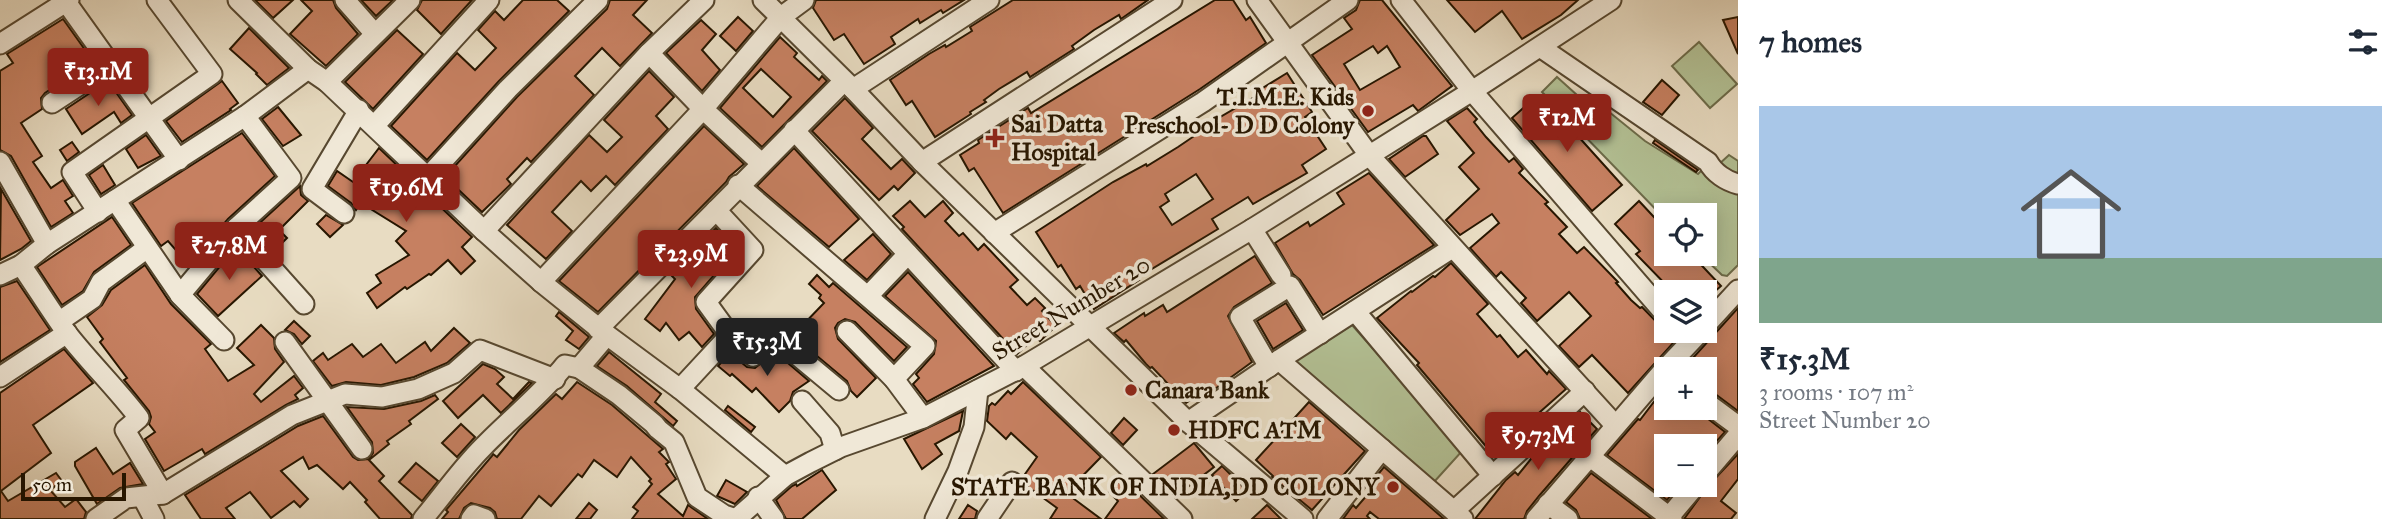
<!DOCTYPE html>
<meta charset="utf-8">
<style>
body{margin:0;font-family:"IM FELL Great Primer",serif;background:#f2f2f3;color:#1f2937;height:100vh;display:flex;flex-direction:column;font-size:26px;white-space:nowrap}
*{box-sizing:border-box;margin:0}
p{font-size:23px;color:#747a83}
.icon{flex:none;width:38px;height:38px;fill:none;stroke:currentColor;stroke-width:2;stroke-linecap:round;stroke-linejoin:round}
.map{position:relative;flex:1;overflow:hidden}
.panel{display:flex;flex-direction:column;background:#fff;width:665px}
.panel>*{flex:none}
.fabs{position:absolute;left:1654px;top:203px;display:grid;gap:14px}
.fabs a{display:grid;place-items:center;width:63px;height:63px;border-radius:0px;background:#fff;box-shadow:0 4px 18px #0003;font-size:35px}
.scale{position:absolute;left:21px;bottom:18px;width:105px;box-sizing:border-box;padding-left:7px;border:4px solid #271600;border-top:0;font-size:19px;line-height:24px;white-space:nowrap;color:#271600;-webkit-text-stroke:5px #f0e8d7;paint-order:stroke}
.price{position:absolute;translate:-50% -60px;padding:0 16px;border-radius:7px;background:#8f2418;color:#fff;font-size:23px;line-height:46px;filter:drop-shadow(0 2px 4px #0008)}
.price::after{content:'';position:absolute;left:50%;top:42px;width:21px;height:16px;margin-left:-10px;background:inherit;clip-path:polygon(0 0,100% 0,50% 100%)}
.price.active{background:#222;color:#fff}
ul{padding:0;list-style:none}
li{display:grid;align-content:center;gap:14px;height:371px;padding:0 21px}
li+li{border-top:2px solid #e0e1e3}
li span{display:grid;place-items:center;height:217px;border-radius:0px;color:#555}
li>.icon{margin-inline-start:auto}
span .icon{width:126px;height:126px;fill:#fffc;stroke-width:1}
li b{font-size:30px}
h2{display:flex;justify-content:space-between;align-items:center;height:84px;padding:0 21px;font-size:30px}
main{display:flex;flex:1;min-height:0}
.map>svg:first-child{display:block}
</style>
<main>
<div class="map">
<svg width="1738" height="519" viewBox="0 0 1738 519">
<rect width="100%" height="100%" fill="#e8dcc2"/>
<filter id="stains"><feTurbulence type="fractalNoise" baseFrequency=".00286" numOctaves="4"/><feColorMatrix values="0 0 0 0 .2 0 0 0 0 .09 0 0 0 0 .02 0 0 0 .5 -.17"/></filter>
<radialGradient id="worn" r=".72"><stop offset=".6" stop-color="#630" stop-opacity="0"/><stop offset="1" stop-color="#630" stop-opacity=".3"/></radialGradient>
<!-- green -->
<g fill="#b3c195" stroke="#6d6c4a" stroke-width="2">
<polygon points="1699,42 1737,84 1710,108 1672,66"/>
<polygon points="1557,77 1597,113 1603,107 1645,141 1698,174 1702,170 1738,189 1738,265 1727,276 1722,275 1700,254 1704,254 1704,215 1666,215 1666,220 1542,92"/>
<polygon points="1729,155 1738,161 1738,182 1717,166"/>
<polygon points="1352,325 1463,450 1434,482 1295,361"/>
</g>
<!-- building -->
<g fill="#c68061" stroke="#271600" stroke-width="2" fill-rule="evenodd">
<polygon points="255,0 293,0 273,18"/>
<polygon points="301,0 333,0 336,8 358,34 326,66 290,34 312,11"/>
<polygon points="361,0 393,0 376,16"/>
<polygon points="422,0 472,0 441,34 417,10"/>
<polygon points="523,0 557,0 569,11 499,81 427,160 391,126 457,53 475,70 496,48 478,30 495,11 504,20"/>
<polygon points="610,0 647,0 633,15 652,33 620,66 602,48 575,76 594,95 531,162 527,158 507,179 511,184 482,212 445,177 517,97 607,9"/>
<polygon points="816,0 964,0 943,13 941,10 920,23 918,19 891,37 895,44 864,64 844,34 834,40 813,8"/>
<polygon points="1013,0 1148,0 1121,19 1119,15 1094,30 1072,46 1074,49 1030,77 1027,72 999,89 984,100 986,102 970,112 971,114 935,137 912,101 906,105 890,80 929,54 945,45 946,47 972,31 970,27"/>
<polygon points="1215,0 1233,0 1246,20 1250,17 1266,43 1200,89 1003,213 974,168 969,171 960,155 979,143 978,140 1028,108 1031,113"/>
<path d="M1360 0H1382L1452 86 1418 111 1413 105 1368 132 1312 55 1352 29 1344 18 1356 10ZM1373 46 1378 53 1387 46 1400 67 1360 90 1344 64Z"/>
<polygon points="1447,0 1578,0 1561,15 1522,39 1502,11 1475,32"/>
<polygon points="738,17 753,31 736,51 720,36"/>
<polygon points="1738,17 1738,54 1723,20"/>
<polygon points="63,19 93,61 45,93 41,98 42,109 21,123 42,156 33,162 51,188 63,180 73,196 65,201 73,213 51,227 11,156 0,150 0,71 13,63 7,54"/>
<polygon points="701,20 716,34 702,50 720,70 702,91 666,53"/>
<polygon points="249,28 289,68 267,85 256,74 257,73 230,49"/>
<polygon points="397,30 423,54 373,109 345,82"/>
<path d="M780 37 797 53 794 57 819 80 822 76 827 81 762 147 720 108ZM761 69 791 97 773 117 743 88Z"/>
<polygon points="649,71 674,97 656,116 668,129 615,185 606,176 591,191 581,181 552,212 572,231 546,259 507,225 589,135 607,152 622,137 604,120"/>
<path d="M1287 73 1312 112 1305 117 1326 149 1302 165 1307 173 1253 204 1248 197 1212 219 1218 229 1137 278 1139 280 1094 309 1080 286 1076 289 1061 265 1058 267 1036 232 1113 182 1146 164 1147 166 1178 147 1206 128 1205 126 1263 92 1261 89ZM1196 174 1213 199 1172 225 1160 207 1169 201 1165 194Z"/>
<polygon points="1662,80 1679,95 1662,115 1643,102"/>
<polygon points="108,81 132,115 121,123 114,112 82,134 66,109"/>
<polygon points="222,81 238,103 230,109 231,110 182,142 166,121"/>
<polygon points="1537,96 1575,137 1577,135 1622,185 1592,211 1512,118"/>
<polygon points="845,98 873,128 862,139 891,169 902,159 915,173 898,190 894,186 879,200 812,131"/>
<polygon points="278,107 301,135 283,146 262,119"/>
<polygon points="1467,108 1477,119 1474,122 1486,137 1509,162 1514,158 1523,169 1519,173 1548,202 1545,204 1567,227 1559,234 1577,253 1584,247 1618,282 1616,283 1631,300 1640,308 1642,307 1675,341 1628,393 1592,355 1579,367 1559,346 1591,316 1569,292 1537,321 1521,303 1526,298 1501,272 1496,277 1470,248 1499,223 1492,214 1460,235 1446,220 1479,189 1459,167 1474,153 1447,121"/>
<polygon points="704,126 744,164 729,177 726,182 598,312 559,281"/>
<polygon points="242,133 275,176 228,219 189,265 168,241 161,246 132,203"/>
<polygon points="146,135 161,156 138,168 126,149"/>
<polygon points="1423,136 1426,136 1438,154 1405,177 1389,159"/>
<polygon points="1655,140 1698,170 1696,172 1653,143"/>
<polygon points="72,142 79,152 67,161 60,150"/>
<polygon points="379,148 472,237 462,247 475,261 461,274 448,260 431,275 429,274 407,289 405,287 377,308 367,293 381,283 376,275 409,255 396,241 406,231 361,203 356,210 351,203 328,186 337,171 353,182"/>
<polygon points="794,148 859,219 829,247 757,186"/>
<polygon points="103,165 115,185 101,194 89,175"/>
<polygon points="1369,173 1434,245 1323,315 1300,280 1293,274 1275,243 1308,222 1310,226 1344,204 1337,193"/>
<polygon points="300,186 301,195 308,201 279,230 287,238 277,248 262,232 259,235 253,229"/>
<polygon points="1,189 31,241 21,249 0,260"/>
<polygon points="910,201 925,217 943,201 953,213 945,221 959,236 963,233 978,250 984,244 1018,280 1010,287 1027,305 1035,298 1045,308 1042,311 1056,326 1040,341 1036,337 1017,354 902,229 904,227 893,216"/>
<polygon points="1639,201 1666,230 1666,254 1691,254 1721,286 1704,301 1704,292 1673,292 1636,254 1640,251 1615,224"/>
<polygon points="326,215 343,225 330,237 317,224"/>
<polygon points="112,217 131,245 94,272 83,291 62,305 37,267"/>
<polygon points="716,228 736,250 695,297 696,309 714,334 702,347 689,332 679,340 666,323 660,331 645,319 675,279 670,274"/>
<polygon points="873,234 891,254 867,280 844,260"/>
<polygon points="236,247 262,276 218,316 197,294"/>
<polygon points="1255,256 1272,283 1234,307 1228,316 1252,362 1212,391 1203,396 1201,393 1186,403 1152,367 1150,368 1146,364 1126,340 1124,342 1114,333 1144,313 1145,316 1163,305 1167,312"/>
<polygon points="1451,263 1488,304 1477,314 1497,337 1500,335 1518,357 1526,350 1547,374 1549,371 1566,389 1523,427 1525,429 1495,457 1417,365 1419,363 1377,318 1411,291 1412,292 1433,276 1435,277"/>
<polygon points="145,265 171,304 211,344 205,349 228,381 254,365 237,348 261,325 274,338 275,349 284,362 254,394 261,402 294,376 303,388 295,395 298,399 286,405 205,454 202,449 164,471 145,439 155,432 149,424 151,417 149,411 124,380 127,378 100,342 103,339 87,317 102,305 111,290"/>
<polygon points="908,272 994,366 927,402 913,384 919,378 916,374 934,354 936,341 885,296"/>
<polygon points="817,275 829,287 833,283 907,347 894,361 855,322 845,319 838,323 835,328 838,339 876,378 857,397 851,391 847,381 786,330 793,323 799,329 824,303 819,298 821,295 809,284"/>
<polygon points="17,281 50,330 0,362 0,287"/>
<polygon points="1286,303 1303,330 1273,349 1257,321"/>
<polygon points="1738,308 1738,411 1711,391 1704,389 1704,369 1683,369"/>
<polygon points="559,312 589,337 579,349 566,340 573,331 556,316"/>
<polygon points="294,321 310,336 302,344 294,334 285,330"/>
<polygon points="454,328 470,343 447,363 414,377 381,385 346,382 332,386 313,361 323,353 328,360 352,344 363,357 381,344 396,363 425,342 431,351"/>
<polygon points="64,349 93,383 33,425 51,453 1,491 8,501 56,473 62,481 50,490 65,507 76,499 86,512 84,519 0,519 0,393"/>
<polygon points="609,352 661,394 655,402 677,421 673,426 627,386 597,366"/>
<polygon points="775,352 809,381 793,392 790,401 779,412 756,388 752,392 732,374 730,376 718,366 730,353 747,367 755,368"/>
<polygon points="483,364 495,369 504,377 497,384 513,399 529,382 532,383 501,413 483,395 458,418 443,401"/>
<polygon points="577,382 612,405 663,449 659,452 669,462 666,464 676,479 658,494 683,516 688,505 708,519 632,519 638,511 633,507 652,484 649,481 651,479 631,457 617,477 594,460 582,477 578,474 551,506 539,496 521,519 497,519 495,512 490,508 471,503 464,508 459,519 442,519 448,512 446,510 492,456 493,454 497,457 519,430 556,394 562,399"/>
<polygon points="1023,382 1101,457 1066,493 1101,519 1050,519 1057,508 1024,484 1023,477 1037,457 1011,433 1006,439 987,421 989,406 992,403 995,405 1008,391 1011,394"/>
<polygon points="1666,386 1666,408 1694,408 1725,432 1704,455 1704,446 1666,446 1666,485 1676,490 1667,500 1607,455 1638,419 1640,420"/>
<polygon points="435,395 438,399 409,421 411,424 387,441 389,444 369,460 384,476 379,481 412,515 411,519 380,519 365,502 367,500 350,482 343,489 317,465 309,469 303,457 281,471 308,499 300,507 294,501 271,518 250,492 226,508 235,519 201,519 185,495 298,426 323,416 353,457 358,460 369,459 373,453 372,442 347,407 384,409 421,401"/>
<polygon points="1309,402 1365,451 1312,510 1272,477 1273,476 1256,460"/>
<polygon points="728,406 755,427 751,432 725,410"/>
<polygon points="963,411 959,431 935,444 942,454 922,469 904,439"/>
<polygon points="1580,412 1597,429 1539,496 1527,511 1524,519 1475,519 1506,480 1515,472 1518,475 1539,449"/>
<polygon points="1124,418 1137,430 1123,445 1111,433"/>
<polygon points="461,424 475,437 457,457 442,443"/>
<polygon points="1194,443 1214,467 1176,496 1153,474"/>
<polygon points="96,448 113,474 130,463 143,484 120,488 97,504 75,466 75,462"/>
<polygon points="1738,454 1738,479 1721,501 1736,513 1731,519 1684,519 1708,486"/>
<polygon points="416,463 438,481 422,501 399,482"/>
<polygon points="1222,466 1247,491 1236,501 1212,475"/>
<polygon points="1384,467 1444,519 1379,519 1370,512 1367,516 1370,519 1343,519 1353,505 1356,508 1374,487 1370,484"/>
<polygon points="822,470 836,490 802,519 786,519 776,500 792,486 796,484 797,486"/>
<polygon points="1591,473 1652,519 1580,519 1576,510 1566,502"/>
<polygon points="1122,478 1164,519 1105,519 1118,501 1109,492"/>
<polygon points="726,480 747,492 735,504 717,496"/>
<polygon points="589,503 597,510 590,519 576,519"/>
<polygon points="968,505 977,511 975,519 959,519"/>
<polygon points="1267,505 1281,519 1252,519"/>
</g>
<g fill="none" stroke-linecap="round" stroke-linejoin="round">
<defs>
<g id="minor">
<polyline points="238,0 308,69 327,82 484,231 541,282 607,335 680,389 785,476"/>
<polyline points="345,0 375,34"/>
<polyline points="763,0 853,89 922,162 1188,422 1303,519"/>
<polyline points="1257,0 1369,155 1615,425"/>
<polyline points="1401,0 1472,91 1666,315"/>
<polyline points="66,2 179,160"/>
<polyline points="0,44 69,0"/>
<path d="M1540 47 1708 162C1714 173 1726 181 1738 184"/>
<polyline points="649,53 703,109 761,163"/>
<polyline points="327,82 410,0"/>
<polyline points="853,89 989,0"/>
<polyline points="52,103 110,65"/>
<polyline points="375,125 489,0"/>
<polyline points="794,130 1016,371"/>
<polyline points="0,162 47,244"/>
<polyline points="922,162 1172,0"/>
<polyline points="429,176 508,89 598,0"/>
<polyline points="738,185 925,346 894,379"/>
<polyline points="115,200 180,295 236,228 291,178 245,116"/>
<polyline points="716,210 753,250 706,302 730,335 743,350 753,356 774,336 839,390"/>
<polyline points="98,212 72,172 212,74 157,0"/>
<polyline points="344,213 312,189 359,110"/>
<polyline points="236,228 304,304"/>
<polyline points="1252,229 1281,275"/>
<polyline points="484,231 649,53 704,0"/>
<polyline points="994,233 1203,102 1348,0"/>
<path d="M21 265C37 288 52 313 69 336 92 365 117 389 139 418L125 430 163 494"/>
<polyline points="0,275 21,265 47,244 245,116 308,69"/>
<polyline points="541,282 703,109 781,17 804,0"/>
<polyline points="180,295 224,340"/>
<polyline points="868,296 908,254"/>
<polyline points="1355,311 1493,476"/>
<polyline points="60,321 92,299 101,282 147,248"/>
<polyline points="1704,327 1738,290"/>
<polyline points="598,329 844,81"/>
<polyline points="847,331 894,379 923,418"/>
<polyline points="285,342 362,449"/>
<polyline points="1279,360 1463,519"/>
<polyline points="1024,366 1182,519"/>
<polyline points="1269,367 1240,317 1290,286 1320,334"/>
<polyline points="579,368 619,395 654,424 658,429 674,442 697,497 724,515 736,519"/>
<polyline points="0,377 67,333"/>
<polyline points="680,389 730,335"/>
<polyline points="802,401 830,433 835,450"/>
<polyline points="1704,401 1738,426"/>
<polyline points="1188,422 1279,360 1452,248"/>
<polyline points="1589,456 1672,519"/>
<polyline points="1704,475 1738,435"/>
<polyline points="758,497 774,519"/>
<polyline points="143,498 154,519"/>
<polyline points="1548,504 1568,519"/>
<polyline points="1454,511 1585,391"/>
<polyline points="1669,517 1696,485"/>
<polyline points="96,519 126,498 163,494 292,415 345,394 382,397 418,389 454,373 480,350 555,379"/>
<path d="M423 519C443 495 461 469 483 447 510 419 541 395 565 365L579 368 607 335"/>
<polyline points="471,519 474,515 485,519"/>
<polyline points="736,519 785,476 811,462 841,447 923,418 1024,366 1252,229 1472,91 1611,0"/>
<polyline points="935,519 958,471 974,427 978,390"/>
<polyline points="987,519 1012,482"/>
<polyline points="1327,519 1382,449"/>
<polyline points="1536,519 1663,371 1701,331"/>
</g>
</defs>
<!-- minor casing -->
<use href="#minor" stroke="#574830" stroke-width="23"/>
<!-- minor -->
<use href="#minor" stroke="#f0e8d7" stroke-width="19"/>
</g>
<!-- markers -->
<g fill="#8f2418" stroke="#f0e8d7" stroke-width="2.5">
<circle cx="1368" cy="111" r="7"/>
<path d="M991.5 127.5h7v7h7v7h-7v7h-7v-7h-7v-7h7z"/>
<circle cx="1131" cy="390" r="7"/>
<circle cx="1174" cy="430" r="7"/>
<circle cx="1393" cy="487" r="7"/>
</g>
<g text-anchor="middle" stroke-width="7" stroke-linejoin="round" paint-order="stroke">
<!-- poi labels -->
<g font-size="24" font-weight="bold" fill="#271600" stroke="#f0e8d7" text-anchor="start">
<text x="1354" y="105" text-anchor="end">T.I.M.E. Kids<tspan x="1354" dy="28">Preschool- D D Colony</tspan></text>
<text x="1011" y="132">Sai Datta<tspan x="1011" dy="28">Hospital</tspan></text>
<text x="1145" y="398">Canara Bank</text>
<text x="1188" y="438">HDFC ATM</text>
<text x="1379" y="495" text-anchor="end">STATE BANK OF INDIA,DD COLONY</text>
</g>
<!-- street labels -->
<g font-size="24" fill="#271600" stroke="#f0e8d7">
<text transform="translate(1071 308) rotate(-31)" y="8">Street Number 20</text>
</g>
</g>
<rect width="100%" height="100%" filter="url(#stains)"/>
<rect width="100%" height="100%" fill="url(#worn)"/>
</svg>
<div class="fabs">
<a><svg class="icon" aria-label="locate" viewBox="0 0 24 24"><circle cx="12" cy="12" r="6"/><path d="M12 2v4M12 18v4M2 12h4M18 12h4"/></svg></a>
<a><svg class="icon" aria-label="layers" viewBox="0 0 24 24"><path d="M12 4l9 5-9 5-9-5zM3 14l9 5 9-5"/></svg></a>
<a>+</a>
<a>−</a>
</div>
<div class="scale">50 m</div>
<b class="price" style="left:98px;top:108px">₹13.1M</b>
<b class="price" style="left:1567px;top:154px">₹12M</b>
<b class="price" style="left:406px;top:224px">₹19.6M</b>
<b class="price" style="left:229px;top:282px">₹27.8M</b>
<b class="price" style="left:691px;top:290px">₹23.9M</b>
<b class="price active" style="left:767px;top:378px">₹15.3M</b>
<b class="price" style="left:1538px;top:472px">₹9.73M</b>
</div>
<section class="panel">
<h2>7 homes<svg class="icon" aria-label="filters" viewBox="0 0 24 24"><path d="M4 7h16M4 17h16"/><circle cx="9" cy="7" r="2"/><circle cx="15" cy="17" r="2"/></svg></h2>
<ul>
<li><span style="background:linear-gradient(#a9c7e8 70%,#7fa58c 0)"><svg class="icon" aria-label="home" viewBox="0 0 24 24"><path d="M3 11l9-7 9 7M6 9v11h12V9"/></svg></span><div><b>₹15.3M</b><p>3 rooms · 107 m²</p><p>Street Number 20</p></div></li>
</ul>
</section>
</main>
